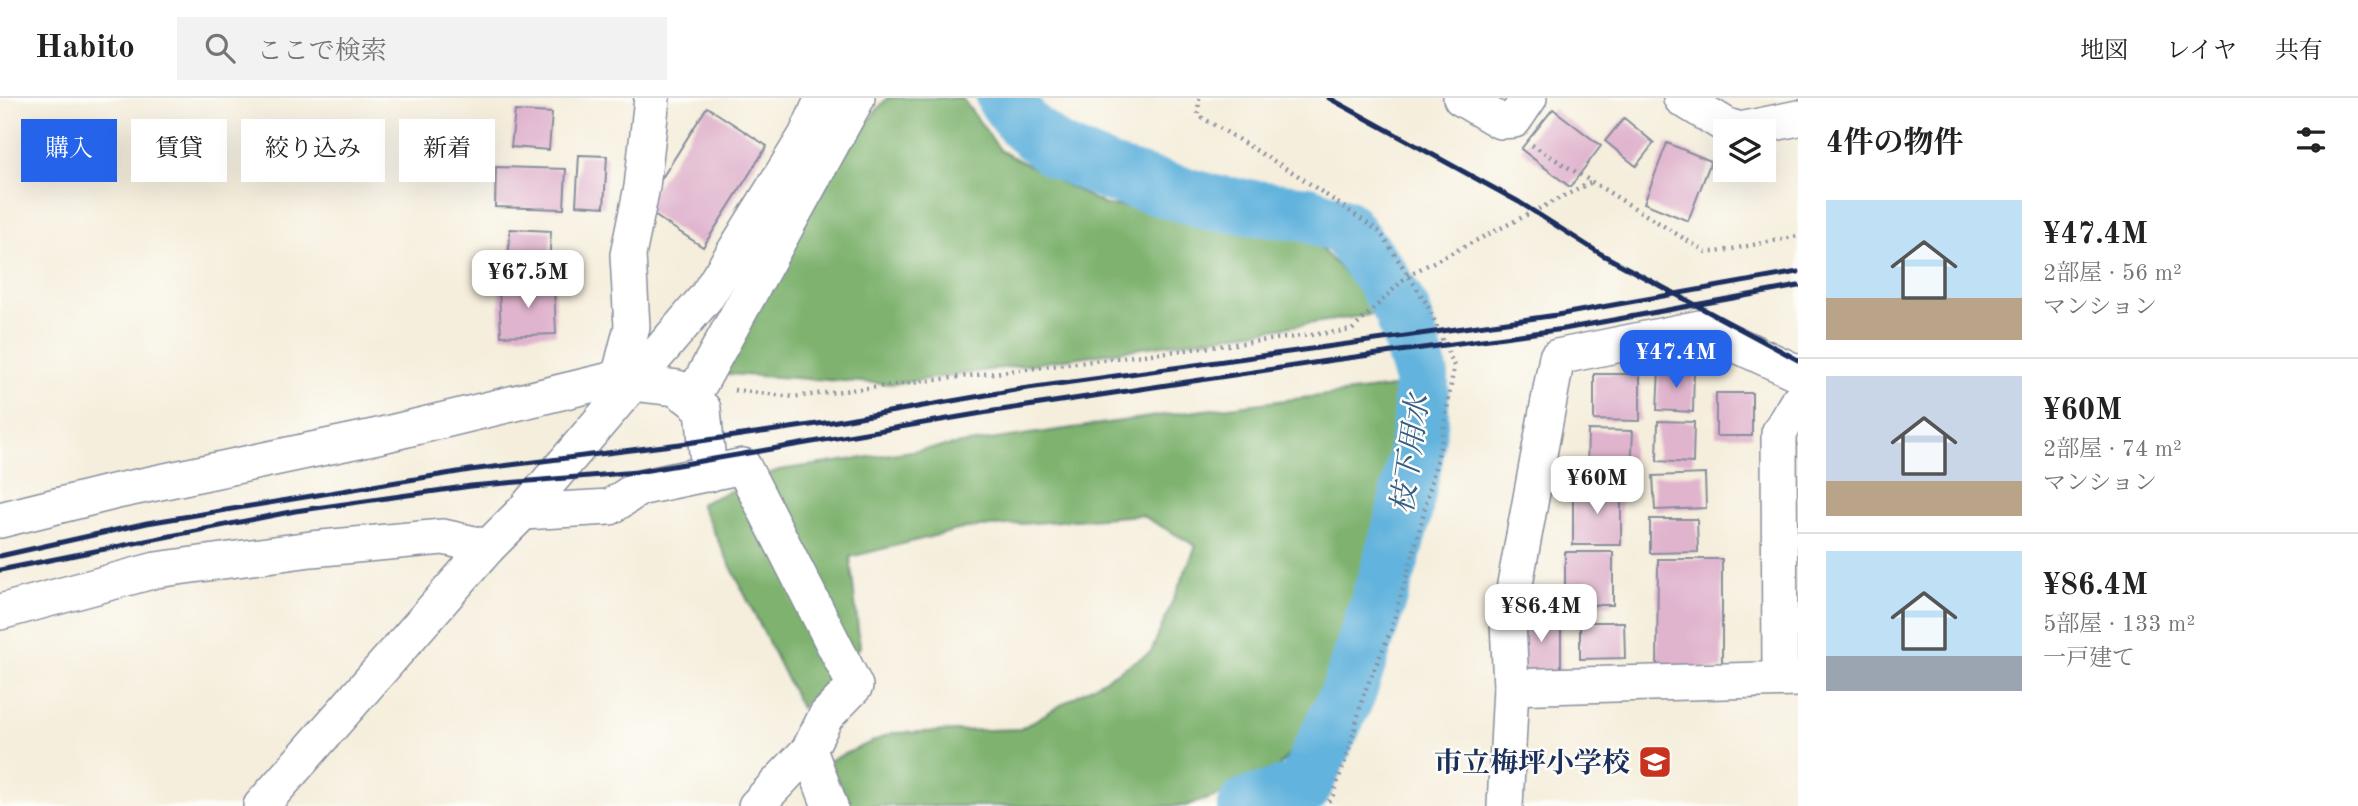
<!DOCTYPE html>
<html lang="ja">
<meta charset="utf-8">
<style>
body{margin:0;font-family:"Old Standard TT","Noto Serif JP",serif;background:#f2f2f2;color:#222;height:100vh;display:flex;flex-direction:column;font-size:26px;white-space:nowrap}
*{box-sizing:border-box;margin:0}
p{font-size:23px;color:#767676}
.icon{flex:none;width:38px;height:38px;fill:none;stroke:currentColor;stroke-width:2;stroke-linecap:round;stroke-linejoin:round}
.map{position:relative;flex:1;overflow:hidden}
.drawer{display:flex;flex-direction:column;background:#fff;width:560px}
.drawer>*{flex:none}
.top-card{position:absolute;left:21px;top:21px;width:665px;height:63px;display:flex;gap:14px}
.controls{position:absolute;left:1713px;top:21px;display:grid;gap:14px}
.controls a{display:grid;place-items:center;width:63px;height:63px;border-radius:0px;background:#fff;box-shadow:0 7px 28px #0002;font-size:35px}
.price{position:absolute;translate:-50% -60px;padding:0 16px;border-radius:14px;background:#fff;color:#222;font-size:23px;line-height:46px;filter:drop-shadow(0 2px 4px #0008)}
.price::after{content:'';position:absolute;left:50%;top:42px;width:21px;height:16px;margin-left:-10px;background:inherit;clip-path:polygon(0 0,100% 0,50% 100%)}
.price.current{background:#2563eb;color:#fff}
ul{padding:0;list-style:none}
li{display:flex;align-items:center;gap:21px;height:175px;padding:0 28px}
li+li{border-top:2px solid #e0e0e0}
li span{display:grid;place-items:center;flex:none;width:196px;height:140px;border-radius:0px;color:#555}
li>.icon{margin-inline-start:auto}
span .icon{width:84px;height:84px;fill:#fffc;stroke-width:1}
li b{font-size:30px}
h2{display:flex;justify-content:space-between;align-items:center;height:84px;padding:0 28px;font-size:30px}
.tag{padding:0 24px;border-radius:0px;background:#fff;box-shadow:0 7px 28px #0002;font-size:24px;line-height:63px}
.tag.current{background:#2563eb;color:#fff}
header{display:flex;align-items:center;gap:42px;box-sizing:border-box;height:98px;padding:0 35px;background:#fff;border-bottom:2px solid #e0e0e0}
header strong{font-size:33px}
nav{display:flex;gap:38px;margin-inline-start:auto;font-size:24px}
.search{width:490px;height:63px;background:#f2f2f2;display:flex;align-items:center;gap:18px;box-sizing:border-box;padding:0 24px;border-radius:0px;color:#767676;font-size:26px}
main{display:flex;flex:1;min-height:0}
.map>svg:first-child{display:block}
</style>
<header>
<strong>Habito</strong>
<div class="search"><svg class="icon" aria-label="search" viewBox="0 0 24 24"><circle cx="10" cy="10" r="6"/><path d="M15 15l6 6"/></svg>ここで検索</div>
<nav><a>地図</a><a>レイヤ</a><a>共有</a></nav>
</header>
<main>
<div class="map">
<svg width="1798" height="708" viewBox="0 0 1798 708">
<rect width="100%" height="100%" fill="#fdfcf7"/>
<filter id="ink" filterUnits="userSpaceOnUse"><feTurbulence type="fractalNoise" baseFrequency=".0143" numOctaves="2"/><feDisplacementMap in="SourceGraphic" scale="14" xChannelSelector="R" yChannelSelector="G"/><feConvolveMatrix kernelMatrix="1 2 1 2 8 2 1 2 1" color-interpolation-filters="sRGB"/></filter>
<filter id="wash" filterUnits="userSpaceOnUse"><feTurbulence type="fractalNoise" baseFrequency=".00686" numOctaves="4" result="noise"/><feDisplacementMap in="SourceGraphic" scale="28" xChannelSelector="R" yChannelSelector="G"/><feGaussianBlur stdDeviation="1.57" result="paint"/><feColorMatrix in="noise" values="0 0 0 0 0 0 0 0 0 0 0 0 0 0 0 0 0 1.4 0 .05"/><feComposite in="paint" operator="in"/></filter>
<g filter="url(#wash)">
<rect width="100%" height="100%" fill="#f5eedc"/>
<!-- forest -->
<g fill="#7eb26e" stroke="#4c7066" stroke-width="2">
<polygon points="887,0 962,0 1001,53 1105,107 1295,123 1382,215 893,286 711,275 859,33"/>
<polygon points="1418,286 1390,436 1338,595 1268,682 1185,708 847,708 824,665 892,635 1020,631 1151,554 1196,448 1141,417 966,430 850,459 860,549 801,610 700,406 779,372 1164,317"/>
</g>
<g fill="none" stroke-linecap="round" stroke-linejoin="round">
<!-- river -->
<polyline stroke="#62b3dd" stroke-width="56" points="1004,0 1025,28 1055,52 1114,77 1213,105 1307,116 1344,129 1381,178 1402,213 1421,278 1421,319 1415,360 1403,419 1389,470 1349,593 1303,690 1246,708"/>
</g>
<g id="blocks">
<!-- building -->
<g fill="#e0b4cd">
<polygon points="707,9 767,48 703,149 643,110"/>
<polygon points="1553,11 1601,48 1570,89 1521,51"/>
<polygon points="515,13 552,15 549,52 511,49"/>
<polygon points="1624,20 1654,45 1636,68 1605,43"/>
<polygon points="1667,45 1711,63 1688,123 1644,105"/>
<polygon points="579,57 607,58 604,109 576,107"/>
<polygon points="496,69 566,71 564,111 495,109"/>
<polygon points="510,131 551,133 549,170 508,168"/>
<polygon points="554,186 556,236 501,238 499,189"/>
<polygon points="1659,270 1694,271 1693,314 1657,312"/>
<polygon points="1594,276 1640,276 1640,323 1594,322"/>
<rect x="1716" y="295" width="36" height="43"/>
<polygon points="1658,323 1694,324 1693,365 1657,363"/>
<polygon points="1588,332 1633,333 1631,374 1587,373"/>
<polygon points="1705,376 1706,410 1655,412 1653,378"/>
<rect x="1573" y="389" width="48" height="58"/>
<polygon points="1650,421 1697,421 1698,454 1650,455"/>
<rect x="1565" y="454" width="48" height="53"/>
<polygon points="1658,461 1722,461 1722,571 1657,571"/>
<rect x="1521" y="515" width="40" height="61"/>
<polygon points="1580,524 1624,524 1625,560 1580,561"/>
</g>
</g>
</g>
<g filter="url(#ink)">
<use href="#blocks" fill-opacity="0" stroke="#888e9d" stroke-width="2"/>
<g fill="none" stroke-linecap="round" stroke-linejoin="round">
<defs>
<g id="minor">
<polyline points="1461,0 1500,23 1514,22 1529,0"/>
<polyline points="1681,0 1727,28 1740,32 1798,20"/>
<polyline points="619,280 632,229 628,157 642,89 652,0"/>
<polyline points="682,295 699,287 857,0"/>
<polyline points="523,414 610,409 639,390 743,368 855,588 826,618 809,652 756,708"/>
<polyline points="0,422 113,394 378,338 619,280 633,285 677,290 703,311 709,376"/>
<polyline points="0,514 156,472 311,451 443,439 488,449"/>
<polyline points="1780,581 1779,335 1798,303"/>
<polyline points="1511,589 1798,581"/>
<polyline points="809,652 830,708"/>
<polyline points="261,708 488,449 523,414 707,198 806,38 823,0"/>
<polyline points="1505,708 1511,589 1508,524 1557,259 1700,230 1798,275"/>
</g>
</defs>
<!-- minor casing -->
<use href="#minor" stroke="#888e9d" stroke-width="38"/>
<!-- path -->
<g stroke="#888e9d" stroke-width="4.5" stroke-dasharray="2 5" stroke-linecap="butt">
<polyline points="1199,0 1198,17 1297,77 1380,134 1427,206 1454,268 1442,341 1418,438 1391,532 1363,598 1350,649 1333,697 1325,708"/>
<polyline points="1532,47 1706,154 1717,154 1798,138"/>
<polyline points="734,292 793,299 1352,232 1408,177 1592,84"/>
</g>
<!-- minor -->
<use href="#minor" stroke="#fff" stroke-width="35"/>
<!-- rail -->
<g stroke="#1b2f5e" stroke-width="5">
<polyline points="1329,0 1519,104 1601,156 1798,262"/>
<polyline points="0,458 147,425 470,372 680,346 831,324 1021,291 1557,217 1798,174"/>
<polyline points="0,472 295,413 471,388 637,374 994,313 1333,262 1564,231 1798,188"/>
</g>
</g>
</g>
<!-- icons -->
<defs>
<symbol id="school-square" viewBox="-11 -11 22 22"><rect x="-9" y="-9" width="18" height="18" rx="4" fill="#c8321e" stroke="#fdfcf7"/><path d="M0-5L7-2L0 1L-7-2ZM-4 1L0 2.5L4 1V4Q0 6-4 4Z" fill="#fff"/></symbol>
</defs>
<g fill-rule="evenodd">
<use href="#school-square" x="1636" y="645" width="38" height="38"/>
</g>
<g text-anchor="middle" stroke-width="5" stroke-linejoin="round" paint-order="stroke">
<!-- poi labels -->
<g font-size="28" font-weight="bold" fill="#1b2f5e" stroke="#fdfcf7" text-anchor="end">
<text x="1630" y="674">市立梅坪小学校</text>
</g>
<!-- water labels -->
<g font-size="30" font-style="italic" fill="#345d8a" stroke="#fdfcf7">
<text transform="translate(1410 356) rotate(-82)" y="10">枝下用水</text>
</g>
</g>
</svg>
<div class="controls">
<a><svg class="icon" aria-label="layers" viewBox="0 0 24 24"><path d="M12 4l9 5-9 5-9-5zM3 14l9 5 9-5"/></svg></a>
</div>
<b class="price" style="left:528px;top:212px">¥67.5M</b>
<b class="price current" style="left:1676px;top:292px">¥47.4M</b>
<b class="price" style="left:1597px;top:418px">¥60M</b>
<b class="price" style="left:1541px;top:546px">¥86.4M</b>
<div class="top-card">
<a class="tag current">購入</a>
<a class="tag">賃貸</a>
<a class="tag">絞り込み</a>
<a class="tag">新着</a>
</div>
</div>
<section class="drawer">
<h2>4件の物件<svg class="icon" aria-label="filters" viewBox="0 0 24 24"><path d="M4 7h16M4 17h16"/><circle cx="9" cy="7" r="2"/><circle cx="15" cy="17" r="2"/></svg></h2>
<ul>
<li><span style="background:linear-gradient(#bfe0f5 70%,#b9a48a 0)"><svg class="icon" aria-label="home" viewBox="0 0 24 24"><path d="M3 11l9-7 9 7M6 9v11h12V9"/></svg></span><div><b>¥47.4M</b><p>2部屋 · 56 m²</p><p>マンション</p></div></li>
<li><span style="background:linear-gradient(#c9d6e8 75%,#b9a48a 0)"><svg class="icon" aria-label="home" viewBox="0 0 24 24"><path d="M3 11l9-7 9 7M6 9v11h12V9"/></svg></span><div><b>¥60M</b><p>2部屋 · 74 m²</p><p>マンション</p></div></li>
<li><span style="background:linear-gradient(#bfe0f5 75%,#9aa5b1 0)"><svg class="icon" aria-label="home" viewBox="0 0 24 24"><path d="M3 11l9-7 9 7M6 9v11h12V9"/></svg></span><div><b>¥86.4M</b><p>5部屋 · 133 m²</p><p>一戸建て</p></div></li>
</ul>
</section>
</main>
